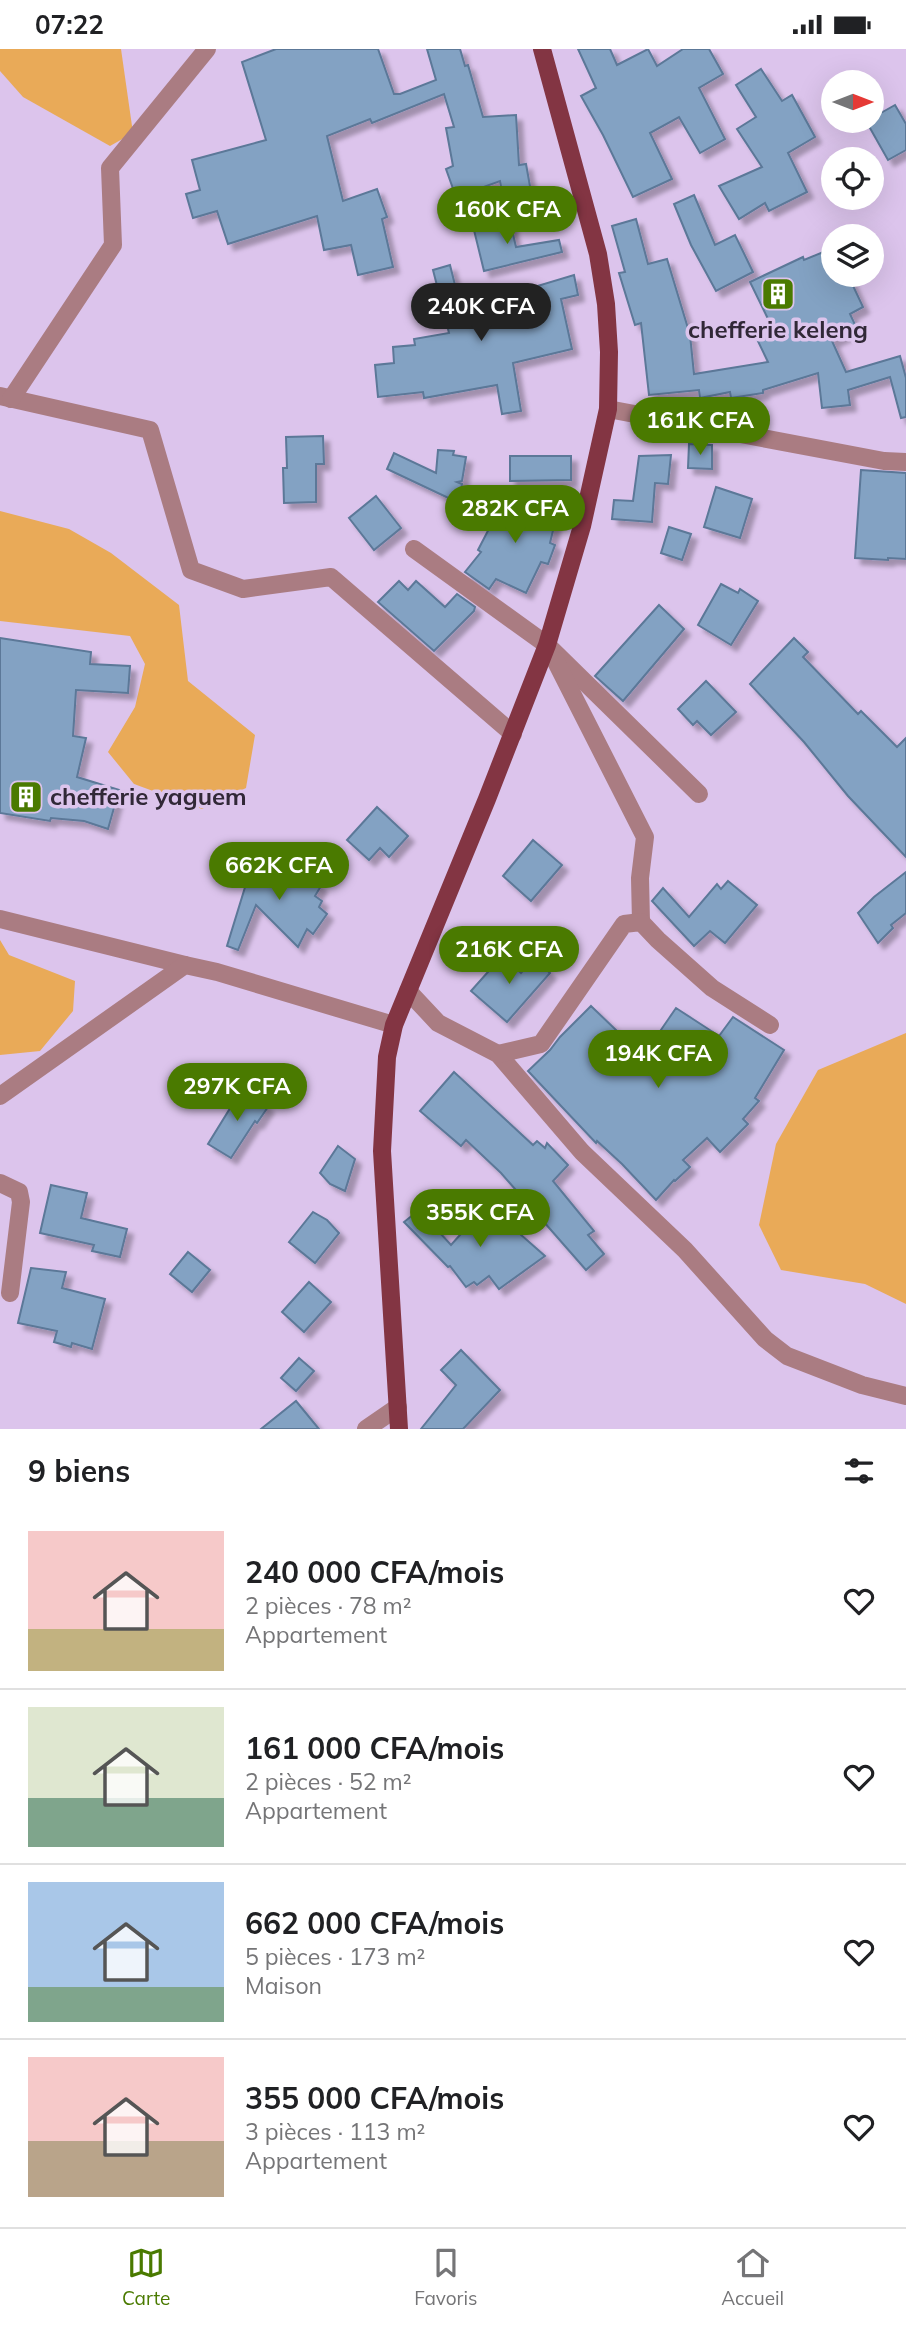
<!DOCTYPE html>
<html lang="fr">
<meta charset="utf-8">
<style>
body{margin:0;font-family:Mulish,sans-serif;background:#f2f2f2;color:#202124;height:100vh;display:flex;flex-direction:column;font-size:26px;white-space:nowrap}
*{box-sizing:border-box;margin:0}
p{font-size:23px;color:#757577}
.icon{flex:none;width:38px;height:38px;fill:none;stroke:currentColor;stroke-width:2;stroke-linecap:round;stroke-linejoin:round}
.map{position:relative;height:1380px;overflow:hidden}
.sheet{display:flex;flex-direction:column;background:#fff;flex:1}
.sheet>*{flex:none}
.needle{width:46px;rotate:90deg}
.controls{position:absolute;left:821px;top:21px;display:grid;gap:14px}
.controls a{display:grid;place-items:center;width:63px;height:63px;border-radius:50%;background:#fff;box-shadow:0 7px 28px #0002;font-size:35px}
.price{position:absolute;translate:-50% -60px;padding:0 16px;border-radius:24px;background:#4a7a00;color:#fff;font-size:23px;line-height:46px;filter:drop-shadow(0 2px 4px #0008)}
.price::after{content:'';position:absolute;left:50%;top:42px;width:21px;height:16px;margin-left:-10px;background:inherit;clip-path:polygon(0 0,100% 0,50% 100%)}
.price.current{background:#222;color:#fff}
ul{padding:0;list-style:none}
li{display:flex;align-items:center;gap:21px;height:175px;padding:0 28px}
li+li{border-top:2px solid #e0e0e0}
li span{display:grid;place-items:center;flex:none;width:196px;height:140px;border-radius:0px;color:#555}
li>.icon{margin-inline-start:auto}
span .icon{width:84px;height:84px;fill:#fffc;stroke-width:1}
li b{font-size:30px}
h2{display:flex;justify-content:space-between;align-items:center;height:84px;padding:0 28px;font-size:30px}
.status{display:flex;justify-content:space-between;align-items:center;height:49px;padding:0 35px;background:#fff;direction:ltr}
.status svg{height:19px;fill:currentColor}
.tabs{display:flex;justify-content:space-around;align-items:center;height:98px;border-top:2px solid #e0e0e0;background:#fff;font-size:19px;color:#757577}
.tabs a{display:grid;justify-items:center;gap:4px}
.tabs .current{color:#4a7a00}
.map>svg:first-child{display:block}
</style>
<div class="status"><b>07:22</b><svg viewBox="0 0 49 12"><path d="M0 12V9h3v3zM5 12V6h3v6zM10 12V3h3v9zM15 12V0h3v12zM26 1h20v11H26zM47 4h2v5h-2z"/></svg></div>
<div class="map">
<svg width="906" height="1380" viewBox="0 0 906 1380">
<defs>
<filter id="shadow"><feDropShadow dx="6" dy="6" stdDeviation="2" flood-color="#0004"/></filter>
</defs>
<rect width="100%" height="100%" fill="#dcc4ec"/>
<!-- green -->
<g fill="#e9aa58">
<polygon points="0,0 121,0 133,84 110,97 23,48 0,22"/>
<polygon points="0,462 69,480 111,504 179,556 188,632 255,686 246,739 202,760 134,735 108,703 135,658 145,615 130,587 0,572"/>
<polygon points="0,891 9,906 75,932 73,962 40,1002 0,1006"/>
<polygon points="906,984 906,1255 865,1235 781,1221 759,1176 776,1095 818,1021"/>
</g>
<!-- building -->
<g fill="#83a2c3" stroke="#5b7898" stroke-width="2" filter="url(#shadow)">
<polygon points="276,0 378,0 394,45 400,45 436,31 427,0 460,0 465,17 468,16 483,68 516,66 519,116 526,115 533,154 505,159 500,132 456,148 446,120 453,117 446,79 454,78 444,45 372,74 370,70 327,87 343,152 377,140 387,168 382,170 393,218 358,226 351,196 324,201 317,167 228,195 217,162 193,169 186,145 200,141 192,111 266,91 242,13"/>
<polygon points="578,0 610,0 617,16 648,0 657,17 683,0 709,0 723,25 699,39 725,90 700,104 679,68 650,84 672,130 633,148 603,86 581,47 596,39"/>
<polygon points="761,20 782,52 792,46 815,88 788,104 807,143 769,162 765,154 739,170 719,137 762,118 737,80 756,68 736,36"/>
<polygon points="895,56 906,75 906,101 888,111 866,72 872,72 872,69"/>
<polygon points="694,146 715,196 735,186 753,223 716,242 691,196 674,155"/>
<polygon points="509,168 516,198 559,191 562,203 484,222 473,177"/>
<polygon points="636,170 648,215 667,210 690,286 694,325 768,313 755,286 772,278 750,233 803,208 804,211 833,199 833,226 848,226 863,258 850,265 857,280 832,292 846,323 900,307 906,329 906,368 901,369 890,328 848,341 850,356 822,359 818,324 763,341 763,344 731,349 730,343 700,349 699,341 649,346 641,274 635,276 619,224 625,223 612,177"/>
<polygon points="450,216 461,260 574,226 578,246 561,250 572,300 513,314 521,362 502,365 497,336 424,349 423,343 378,348 375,316 394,314 393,298 415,296 414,290 449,284 433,221"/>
<polygon points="323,387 324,415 316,415 316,453 284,454 283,419 287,419 286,388"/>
<polygon points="689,395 712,396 712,420 688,419"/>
<polygon points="438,401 454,402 453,406 466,408 462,432 457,433 462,435 459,454 387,420 394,404 436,424"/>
<polygon points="671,406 668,435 655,434 652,473 612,470 614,451 633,452 639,407"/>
<polygon points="510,407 571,407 571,431 510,432"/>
<polygon points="861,421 906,424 906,510 888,509 888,511 855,509"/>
<polygon points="716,438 752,450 740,489 704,478"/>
<polygon points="376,447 401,479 374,501 349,469"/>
<polygon points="506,447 558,461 550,494 555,496 548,515 541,513 526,544 496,530 489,540 465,523 481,503 478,501"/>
<polygon points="669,478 691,485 682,511 661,504"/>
<polygon points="399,532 408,541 416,532 445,558 457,545 475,558 474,562 434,602 378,553"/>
<polygon points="721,535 738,544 740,540 758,552 731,596 698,576"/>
<polygon points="659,556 684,580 623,652 595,627"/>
<polygon points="0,589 91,603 90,615 130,617 128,644 76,641 73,687 86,689 77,728 119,741 108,780 84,772 51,769 50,772 0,764"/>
<polygon points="794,589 808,603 803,608 858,665 861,662 897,698 906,689 906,808 848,747 804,693 750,635"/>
<polygon points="706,632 736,663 711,686 697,672 693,676 678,660"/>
<polygon points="377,758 408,787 389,808 380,799 369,811 347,791"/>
<polygon points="533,791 562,816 531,852 503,827"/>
<polygon points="254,809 288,821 292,816 321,837 315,847 322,852 319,858 327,865 313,885 307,880 298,898 256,856 238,901 227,897"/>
<polygon points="906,823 906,864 891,876 893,879 878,894 858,864 874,848"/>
<polygon points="728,832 757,856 725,894 710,882 694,897 652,852 663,839 689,868 717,835 721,840"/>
<polygon points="504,905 521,924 534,909 550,924 507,973 471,942"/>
<polygon points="591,957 643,1007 676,959 719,987 733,968 784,1001 755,1049 759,1052 743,1070 748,1075 720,1103 707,1089 683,1111 690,1118 675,1132 674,1131 656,1151 622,1115 597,1092 596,1094 528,1022 550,1001 560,988"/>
<polygon points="454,1023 533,1096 537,1092 545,1099 547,1094 568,1116 553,1132 594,1182 588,1186 604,1205 586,1221 501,1124 466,1091 461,1097 420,1062"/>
<polygon points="242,1040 268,1058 257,1074 255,1072 231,1109 208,1095"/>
<polygon points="338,1097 355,1110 345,1142 330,1135 320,1124"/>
<polygon points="51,1136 87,1144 81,1169 127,1180 120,1208 92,1202 94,1196 40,1184"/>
<polygon points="487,1156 545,1207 499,1240 489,1227 477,1236 474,1233 466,1238 450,1217 448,1218 404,1173 419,1161 451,1196"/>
<polygon points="313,1163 327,1171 339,1184 315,1214 289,1193"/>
<polygon points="188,1203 210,1221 192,1243 170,1225"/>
<polygon points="31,1219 66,1223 62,1239 105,1250 92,1300 72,1294 71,1298 54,1293 57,1282 18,1274"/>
<polygon points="309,1233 331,1253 304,1283 282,1263"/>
<polygon points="461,1301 500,1341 463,1380 421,1380 456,1336 441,1321"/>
<polygon points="299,1309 314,1322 296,1342 281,1329"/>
<polygon points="296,1352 319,1380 261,1380"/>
</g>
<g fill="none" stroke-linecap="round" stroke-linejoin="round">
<!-- minor -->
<g stroke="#aa7c82" stroke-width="18">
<polyline points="0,347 150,381 191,521 243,540 331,528 513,685"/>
<polyline points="11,350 113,196 110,119 207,0"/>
<polyline points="608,360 884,412 906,413"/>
<polyline points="414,500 547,596 699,745"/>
<polyline points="555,611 645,788 640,829 641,873"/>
<polyline points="0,870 185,916"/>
<polyline points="408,942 438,974 498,1005 582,1103 685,1201 765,1290 787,1307 862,1336 906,1347"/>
<polyline points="498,1005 541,995 624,875 641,873 658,891 712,939 770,976"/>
<polyline points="0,1047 185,916 217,923 394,976"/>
<polyline points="0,1134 19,1143 21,1153 10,1244"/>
<polyline points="366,1380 398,1358"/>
</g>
<!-- major -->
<polyline stroke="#833543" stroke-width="18" points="399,1380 382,1102 387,1008 394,976 487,750 547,596 582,477 608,360 609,303 606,255 598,205 542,0"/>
</g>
<!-- icons -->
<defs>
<symbol id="building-square" viewBox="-11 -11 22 22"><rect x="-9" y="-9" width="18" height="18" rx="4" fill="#4a7a00" stroke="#dcc4ec"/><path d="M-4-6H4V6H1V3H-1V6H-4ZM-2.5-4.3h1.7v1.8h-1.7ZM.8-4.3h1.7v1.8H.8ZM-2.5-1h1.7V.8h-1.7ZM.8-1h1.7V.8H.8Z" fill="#fff"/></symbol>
</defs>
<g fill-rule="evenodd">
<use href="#building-square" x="759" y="226" width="38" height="38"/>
<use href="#building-square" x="7" y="729" width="38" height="38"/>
</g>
<g text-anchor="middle" stroke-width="7" stroke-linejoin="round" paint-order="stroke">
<!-- poi labels -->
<g font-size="24" font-weight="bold" fill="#312837" stroke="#dcc4ec">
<text x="778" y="289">chefferie keleng</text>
<text x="50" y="756" text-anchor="start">chefferie yaguem</text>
</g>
</g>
</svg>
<div class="controls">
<a><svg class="needle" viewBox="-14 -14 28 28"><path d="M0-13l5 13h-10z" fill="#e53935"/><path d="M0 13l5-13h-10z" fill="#757577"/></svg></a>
<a><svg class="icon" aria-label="locate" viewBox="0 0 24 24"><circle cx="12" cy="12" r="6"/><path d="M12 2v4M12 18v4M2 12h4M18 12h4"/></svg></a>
<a><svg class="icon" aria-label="layers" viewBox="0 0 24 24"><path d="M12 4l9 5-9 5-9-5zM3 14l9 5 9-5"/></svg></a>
</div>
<b class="price" style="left:507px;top:197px">160K CFA</b>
<b class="price current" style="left:481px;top:294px">240K CFA</b>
<b class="price" style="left:700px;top:408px">161K CFA</b>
<b class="price" style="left:515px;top:496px">282K CFA</b>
<b class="price" style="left:279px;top:853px">662K CFA</b>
<b class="price" style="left:509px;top:937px">216K CFA</b>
<b class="price" style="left:658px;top:1041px">194K CFA</b>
<b class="price" style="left:237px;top:1074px">297K CFA</b>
<b class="price" style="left:480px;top:1200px">355K CFA</b>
</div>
<section class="sheet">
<h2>9 biens<svg class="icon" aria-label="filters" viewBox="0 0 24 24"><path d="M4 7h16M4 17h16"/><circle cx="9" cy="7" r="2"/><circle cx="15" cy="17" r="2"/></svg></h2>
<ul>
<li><span style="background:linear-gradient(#f6c9c9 70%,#c2b280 0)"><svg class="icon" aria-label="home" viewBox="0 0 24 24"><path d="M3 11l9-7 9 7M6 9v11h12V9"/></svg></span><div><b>240 000 CFA/mois</b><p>2 pièces · 78 m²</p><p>Appartement</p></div><svg class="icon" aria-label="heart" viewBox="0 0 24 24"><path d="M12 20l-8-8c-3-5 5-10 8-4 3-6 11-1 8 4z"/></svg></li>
<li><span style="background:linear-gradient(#dfe7d0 65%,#7fa58c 0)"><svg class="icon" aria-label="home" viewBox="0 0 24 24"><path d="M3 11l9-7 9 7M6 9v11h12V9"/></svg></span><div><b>161 000 CFA/mois</b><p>2 pièces · 52 m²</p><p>Appartement</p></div><svg class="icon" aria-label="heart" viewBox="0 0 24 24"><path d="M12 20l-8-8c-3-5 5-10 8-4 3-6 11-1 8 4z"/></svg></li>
<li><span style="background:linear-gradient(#a9c7e8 75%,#7fa58c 0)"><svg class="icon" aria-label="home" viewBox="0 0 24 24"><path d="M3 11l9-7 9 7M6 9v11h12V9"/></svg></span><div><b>662 000 CFA/mois</b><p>5 pièces · 173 m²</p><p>Maison</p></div><svg class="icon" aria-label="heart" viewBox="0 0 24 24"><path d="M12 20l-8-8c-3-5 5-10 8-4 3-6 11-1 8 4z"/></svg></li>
<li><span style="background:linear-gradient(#f6c9c9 60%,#b9a48a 0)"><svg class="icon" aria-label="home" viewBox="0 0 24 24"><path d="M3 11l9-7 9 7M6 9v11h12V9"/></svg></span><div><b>355 000 CFA/mois</b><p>3 pièces · 113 m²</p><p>Appartement</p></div><svg class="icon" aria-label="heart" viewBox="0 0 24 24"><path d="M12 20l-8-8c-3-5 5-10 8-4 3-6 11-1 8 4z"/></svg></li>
</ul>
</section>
<nav class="tabs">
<a class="current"><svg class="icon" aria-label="map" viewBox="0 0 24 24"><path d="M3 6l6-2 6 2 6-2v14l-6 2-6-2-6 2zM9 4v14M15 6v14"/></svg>Carte</a>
<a><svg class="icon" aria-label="saved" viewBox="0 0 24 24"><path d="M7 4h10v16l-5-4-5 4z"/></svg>Favoris</a>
<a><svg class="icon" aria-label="home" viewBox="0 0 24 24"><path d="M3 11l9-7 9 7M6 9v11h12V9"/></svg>Accueil</a>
</nav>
